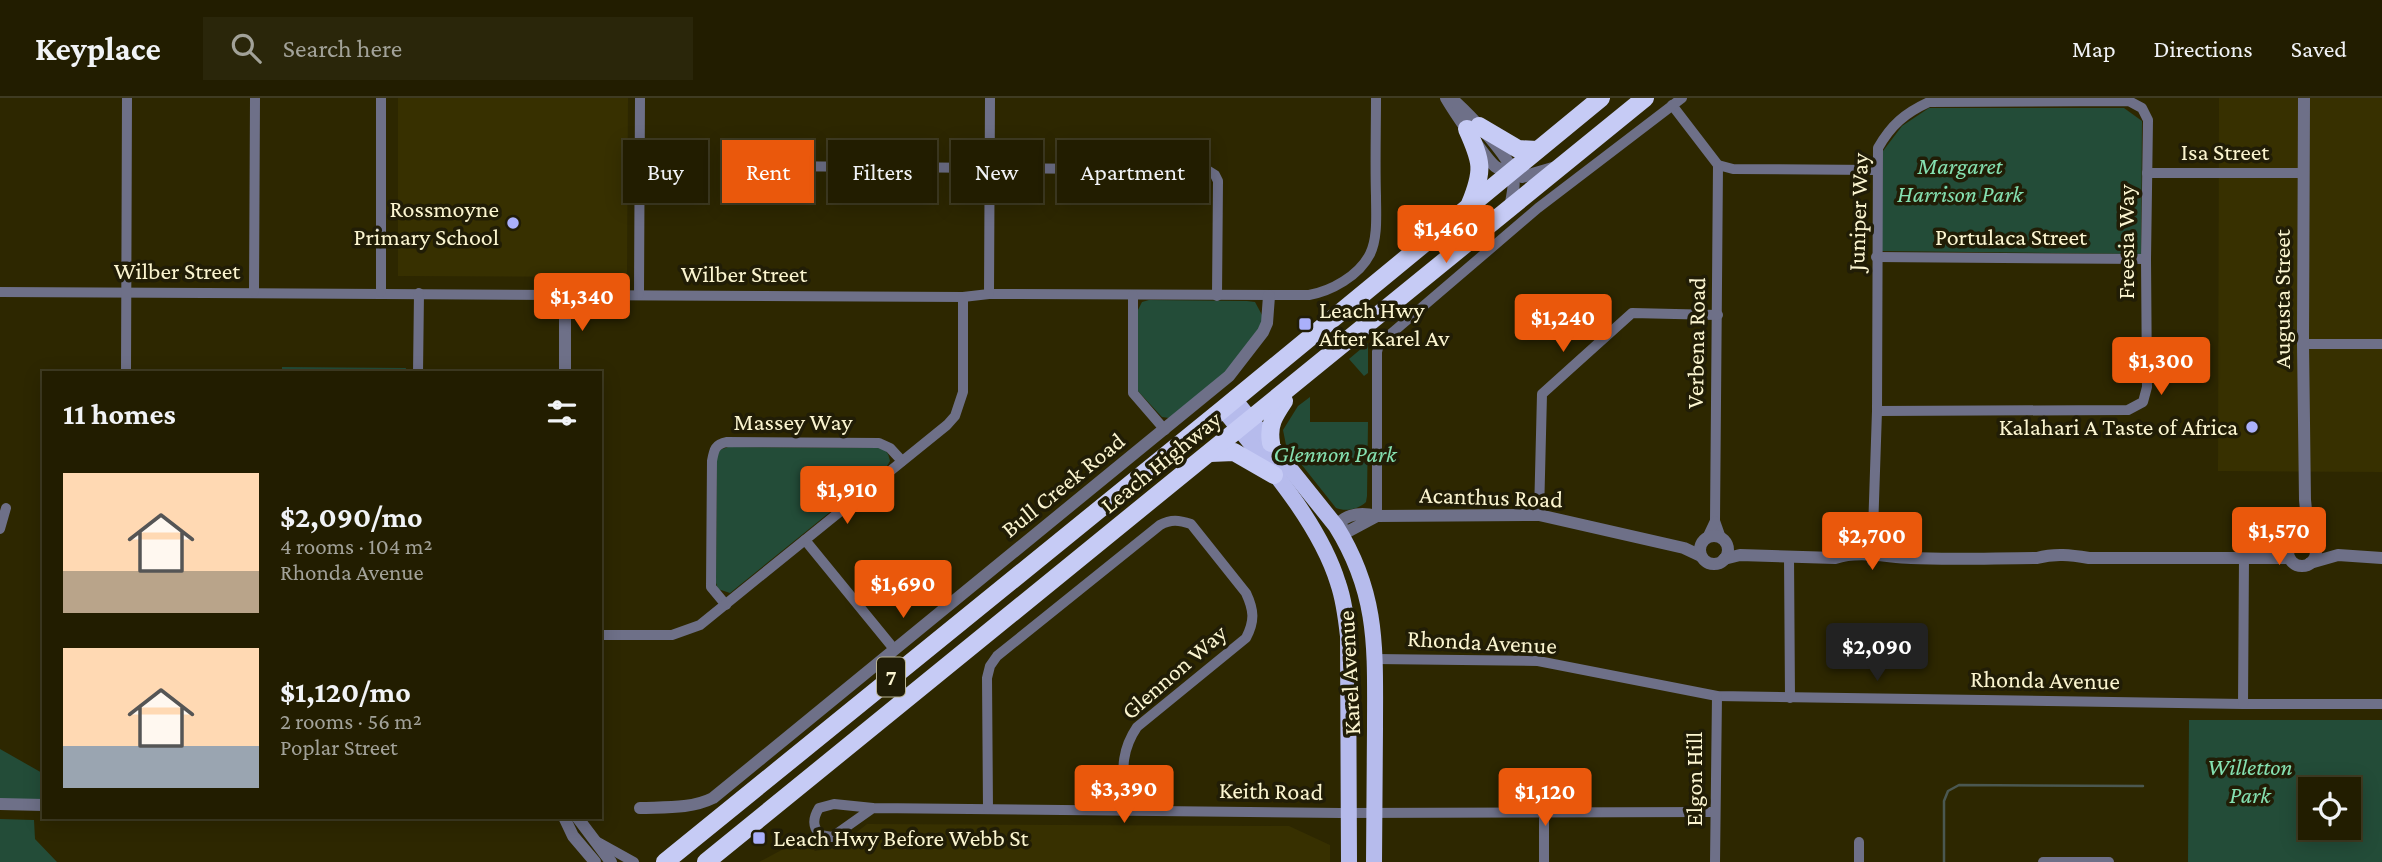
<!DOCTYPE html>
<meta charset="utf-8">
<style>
body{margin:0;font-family:"Crimson Pro",serif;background:#2a260a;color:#f1f3f6;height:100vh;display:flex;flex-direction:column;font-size:26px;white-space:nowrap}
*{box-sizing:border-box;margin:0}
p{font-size:23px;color:#a2a299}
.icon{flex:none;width:38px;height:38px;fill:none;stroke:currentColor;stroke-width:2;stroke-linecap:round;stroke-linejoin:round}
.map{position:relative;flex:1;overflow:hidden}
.sheet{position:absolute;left:42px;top:273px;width:560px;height:448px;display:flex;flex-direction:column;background:#221d00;border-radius:0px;box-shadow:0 4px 18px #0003,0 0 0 2px #3f3b22}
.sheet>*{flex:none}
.hud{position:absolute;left:623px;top:42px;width:665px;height:63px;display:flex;gap:14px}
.tools{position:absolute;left:2298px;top:679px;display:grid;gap:14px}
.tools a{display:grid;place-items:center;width:63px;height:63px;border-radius:0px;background:#221d00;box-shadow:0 4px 18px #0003,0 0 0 2px #3f3b22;font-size:35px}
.price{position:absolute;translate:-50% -60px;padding:0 16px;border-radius:7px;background:#ea580c;color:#fff;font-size:23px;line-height:46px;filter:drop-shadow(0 2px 4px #0008)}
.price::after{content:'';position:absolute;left:50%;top:42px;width:21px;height:16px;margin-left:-10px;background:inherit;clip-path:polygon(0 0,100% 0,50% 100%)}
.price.active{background:#222;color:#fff}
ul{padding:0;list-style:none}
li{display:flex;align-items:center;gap:21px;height:175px;padding:0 21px}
li span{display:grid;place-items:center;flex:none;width:196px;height:140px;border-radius:0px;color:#555}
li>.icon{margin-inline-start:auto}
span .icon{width:84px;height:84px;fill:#fffc;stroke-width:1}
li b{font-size:30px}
h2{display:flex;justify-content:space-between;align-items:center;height:84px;padding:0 21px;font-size:30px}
.pill{padding:0 24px;border-radius:0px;background:#221d00;box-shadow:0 4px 18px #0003,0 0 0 2px #3f3b22;font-size:24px;line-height:63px}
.pill.active{background:#ea580c;color:#fff}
header{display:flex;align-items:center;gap:42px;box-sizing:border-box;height:98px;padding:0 35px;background:#221d00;border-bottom:2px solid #3f3b22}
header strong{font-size:33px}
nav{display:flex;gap:38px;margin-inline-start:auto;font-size:24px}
.search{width:490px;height:63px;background:#2a260a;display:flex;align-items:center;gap:18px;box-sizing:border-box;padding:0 24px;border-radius:0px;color:#a2a299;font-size:26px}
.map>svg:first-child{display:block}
</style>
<header>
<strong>Keyplace</strong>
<div class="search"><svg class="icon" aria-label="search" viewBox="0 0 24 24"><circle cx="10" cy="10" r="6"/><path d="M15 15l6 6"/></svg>Search here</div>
<nav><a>Map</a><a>Directions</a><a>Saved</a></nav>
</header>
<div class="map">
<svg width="2382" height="764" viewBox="0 0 2382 764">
<rect width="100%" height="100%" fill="#2d2700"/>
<!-- built -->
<g fill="#373000">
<polygon points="398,0 628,0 627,179 398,178"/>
<polygon points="2219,0 2382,0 2382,374 2218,373"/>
<polygon points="867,726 1289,728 1330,747 1330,764 759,764 802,741 815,753 838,749"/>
</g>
<!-- green -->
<g fill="#234c38" fill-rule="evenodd">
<polygon points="1929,10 2124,10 2142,23 2141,156 1881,153 1883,53 1902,28"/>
<polygon points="1149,202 1247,203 1255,204 1262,217 1262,225 1258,233 1225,276 1169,320 1162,319 1137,292 1137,214 1142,204"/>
<polygon points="1368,245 1368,275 1364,278 1349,261"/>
<polygon points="282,269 406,270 405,275 282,275"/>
<path d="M1310 299V324H1368L1367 398 1366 404C1359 411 1346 414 1336 410L1286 347 1283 332 1298 308Z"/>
<path d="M728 349 878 350C886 351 888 354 890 363L887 368 730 495 718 491 716 485 717 358 720 352Z"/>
<path d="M2189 622H2382V764H2188ZM2310 691H2348V730H2310Z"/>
<polygon points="0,651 44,676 44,701 0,701"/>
<polygon points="0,721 34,722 35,741 57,764 0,764"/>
</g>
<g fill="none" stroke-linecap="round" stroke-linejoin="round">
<!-- stream -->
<polyline stroke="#4b5851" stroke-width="2.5" points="1944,764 1944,703 1948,693 1959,687 2143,688"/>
<!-- minor -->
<g stroke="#6e7088" stroke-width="10">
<polyline points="1672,7 1718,67 1733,71 1876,72"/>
<polyline points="1718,67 1715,423 1721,440"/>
<polyline points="768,68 1207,72 1215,77 1218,83 1217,198"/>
<polyline points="2147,75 2304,75"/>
<polyline points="1876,159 2146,161"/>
<path d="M0 194 963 199 989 196 1309 197C1331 193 1359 178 1370 156 1378 140 1376 116 1376 98 1375 65 1376 33 1376 0"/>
<polyline points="254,194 255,0"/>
<polyline points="381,194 381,0"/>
<polyline points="639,196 640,0"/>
<polyline points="989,196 990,0"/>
<polyline points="1133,197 1133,295 1165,332"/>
<polyline points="2303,246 2382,246"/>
<polyline points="126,275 127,0"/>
<polyline points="418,275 419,195"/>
<polyline points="1539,417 1542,296 1632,215 1718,217"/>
<polyline points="1377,418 1377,254 1379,246 1538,110 1682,0"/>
<polyline points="0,431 6,410"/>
<polyline points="1707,440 1715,423"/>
<polyline points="805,442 894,551"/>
<polyline points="1789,459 1790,600"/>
<path d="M1872 463 1877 313 1878 50C1891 27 1905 15 1929 4L2129 3 2142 10 2148 22 2146 161 2147 289 2143 304 2128 312 1877 313"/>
<path d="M726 507 711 489 712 363C714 352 715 346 727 344L879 345 890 350 902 363"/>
<polyline points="600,537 672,537 700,527 947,327 955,318 963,294 963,199"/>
<polyline points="1375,561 1538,563 1717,598 2243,606 2382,606"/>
<polyline points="2243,606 2244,459"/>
<path d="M873 710 832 739 820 737C812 728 813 720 819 710L834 706 873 710 1341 715 1715 714"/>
<path d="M988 711 987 580 990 568 997 558 1160 427C1171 421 1179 422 1191 426L1246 495C1254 512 1255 523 1246 540L1137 629C1118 657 1124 679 1124 711"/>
<polyline points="1544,714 1544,764"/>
<polyline points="598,744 634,764"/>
<polyline points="1859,744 1859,764"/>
<polyline points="1715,764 1717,598"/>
<polyline points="2043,764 2109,764"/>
</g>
<!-- tertiary -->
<g stroke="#6e7088" stroke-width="12">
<path d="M1446 0C1453 12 1487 63 1496 69 1503 73 1514 74 1522 79L1556 69"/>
<path d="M1451 0C1467 14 1504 52 1512 72 1516 84 1512 98 1510 110"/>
<polyline points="2304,0 2303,246 2305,402 2309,441"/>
<polyline points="565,275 565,196"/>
<path d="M1377 418 1349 433 1336 428C1347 415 1361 414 1377 418L1539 417 1684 450 1701 458"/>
<circle cx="1714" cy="452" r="14"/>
<circle cx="2302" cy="454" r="14"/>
<path d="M1724 461 1740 457 1835 460C1859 452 1886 459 1911 460 1953 462 1995 460 2037 460 2055 455 2071 457 2089 460H2289"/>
<polyline points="2310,465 2338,457 2382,460"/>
<polyline points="0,706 44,707"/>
<path d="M640 710C665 709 691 711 713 700L1229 278 1263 234 1267 225 1269 198"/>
<polyline points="564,719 573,738 595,764"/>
<polyline points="577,719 611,764"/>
</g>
<!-- primary -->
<g stroke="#b6bbec" stroke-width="16">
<path d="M1234 301 1336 428C1379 497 1375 552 1375 630 1375 675 1374 719 1374 764"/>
<path d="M1223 311C1263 361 1319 423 1338 485 1344 502 1346 520 1348 538L1349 764"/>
</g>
<!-- trunk -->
<g stroke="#c6cbf5" stroke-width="18">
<polyline points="1479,28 1518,51 1537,52"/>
<path d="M1467 31C1482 64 1484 72 1470 106"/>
<path d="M1271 345C1268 327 1274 318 1284 303"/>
<polyline points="1210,355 1234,354 1274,377"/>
<polyline points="665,764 1223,311 1601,0"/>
<polyline points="706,764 1645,0"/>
</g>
</g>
<!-- markers -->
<g fill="#aab0fb" stroke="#211d06" stroke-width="2.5">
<circle cx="513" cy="125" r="7"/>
<rect x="1298" y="219" width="14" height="14" rx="3.5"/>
<circle cx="2252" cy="329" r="7"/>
<rect x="752" y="733" width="14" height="14" rx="3.5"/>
</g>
<g text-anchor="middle" stroke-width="7" stroke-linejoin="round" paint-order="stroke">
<!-- shield labels -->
<rect fill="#211d06" stroke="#bab493" stroke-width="2" x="877" y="559.5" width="28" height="39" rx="5"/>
<g font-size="23" font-weight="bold" fill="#fbf5d0">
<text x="891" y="587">7</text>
</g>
<!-- street labels -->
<g font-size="24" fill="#fbf5d0" stroke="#211d06">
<text x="2225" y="62">Isa Street</text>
<text transform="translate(1858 114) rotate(-88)" y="8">Juniper Way</text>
<text x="2011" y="147">Portulaca Street</text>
<text transform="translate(2126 144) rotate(-90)" y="8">Freesia Way</text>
<text x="177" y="181">Wilber Street</text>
<text x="744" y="184">Wilber Street</text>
<text transform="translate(2282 201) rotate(-90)" y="8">Augusta Street</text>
<text transform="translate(1696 245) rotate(-89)" y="8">Verbena Road</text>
<text x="793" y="332">Massey Way</text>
<text transform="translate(1161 364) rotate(-39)" y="8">Leach Highway</text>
<text transform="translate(1063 387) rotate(-39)" y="8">Bull Creek Road</text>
<text transform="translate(1491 399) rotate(2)" y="8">Acanthus Road</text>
<text transform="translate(1482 544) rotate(3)" y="8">Rhonda Avenue</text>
<text transform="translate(1174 574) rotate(-41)" y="8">Glennon Way</text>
<text transform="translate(1349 575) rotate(-93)" y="8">Karel Avenue</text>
<text transform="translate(2045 582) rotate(1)" y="8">Rhonda Avenue</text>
<text transform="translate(1694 681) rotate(-90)" y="8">Elgon Hill</text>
<text transform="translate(1271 693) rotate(1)" y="8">Keith Road</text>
</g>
<!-- park labels -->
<g font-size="24" font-style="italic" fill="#85e1b1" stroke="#211d06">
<text x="1960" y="76">Margaret<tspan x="1960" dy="28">Harrison Park</tspan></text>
<text x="1335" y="364">Glennon Park</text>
<text x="2250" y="677">Willetton<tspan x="2250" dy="28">Park</tspan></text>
</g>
<!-- poi labels -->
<g font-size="24" fill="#fbf5d0" stroke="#211d06" text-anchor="end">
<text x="499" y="119">Rossmoyne<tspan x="499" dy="28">Primary School</tspan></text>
<text x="1319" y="220" text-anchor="start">Leach Hwy<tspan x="1319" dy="28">After Karel Av</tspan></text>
<text x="2238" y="337">Kalahari A Taste of Africa</text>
<text x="773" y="748" text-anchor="start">Leach Hwy Before Webb St</text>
</g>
</g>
</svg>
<div class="tools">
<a><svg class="icon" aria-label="locate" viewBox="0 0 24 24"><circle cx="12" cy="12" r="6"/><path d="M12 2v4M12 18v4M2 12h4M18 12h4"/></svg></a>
</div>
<b class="price" style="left:1446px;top:167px">$1,460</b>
<b class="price" style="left:582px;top:235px">$1,340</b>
<b class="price" style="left:1563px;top:256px">$1,240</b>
<b class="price" style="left:2161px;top:299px">$1,300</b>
<b class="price" style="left:847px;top:428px">$1,910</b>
<b class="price" style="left:2279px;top:469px">$1,570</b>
<b class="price" style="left:1872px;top:474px">$2,700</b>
<b class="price" style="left:903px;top:522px">$1,690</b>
<b class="price active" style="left:1877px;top:585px">$2,090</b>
<b class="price" style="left:1124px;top:727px">$3,390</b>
<b class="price" style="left:1545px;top:730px">$1,120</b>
<div class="hud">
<a class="pill">Buy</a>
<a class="pill active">Rent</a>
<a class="pill">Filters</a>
<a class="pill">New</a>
<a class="pill">Apartment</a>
</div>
<section class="sheet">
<h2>11 homes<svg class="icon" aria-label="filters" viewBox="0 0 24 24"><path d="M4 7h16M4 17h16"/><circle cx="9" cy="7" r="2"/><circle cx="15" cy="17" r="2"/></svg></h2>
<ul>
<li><span style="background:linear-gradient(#ffd9b3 70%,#b9a48a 0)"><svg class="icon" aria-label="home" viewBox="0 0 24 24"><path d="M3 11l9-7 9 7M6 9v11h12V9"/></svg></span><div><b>$2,090/mo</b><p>4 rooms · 104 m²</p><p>Rhonda Avenue</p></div></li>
<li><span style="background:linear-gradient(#ffd9b3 70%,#9aa5b1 0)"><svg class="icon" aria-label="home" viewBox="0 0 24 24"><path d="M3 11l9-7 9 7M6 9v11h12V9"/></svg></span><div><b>$1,120/mo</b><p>2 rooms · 56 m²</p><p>Poplar Street</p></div></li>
</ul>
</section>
</div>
